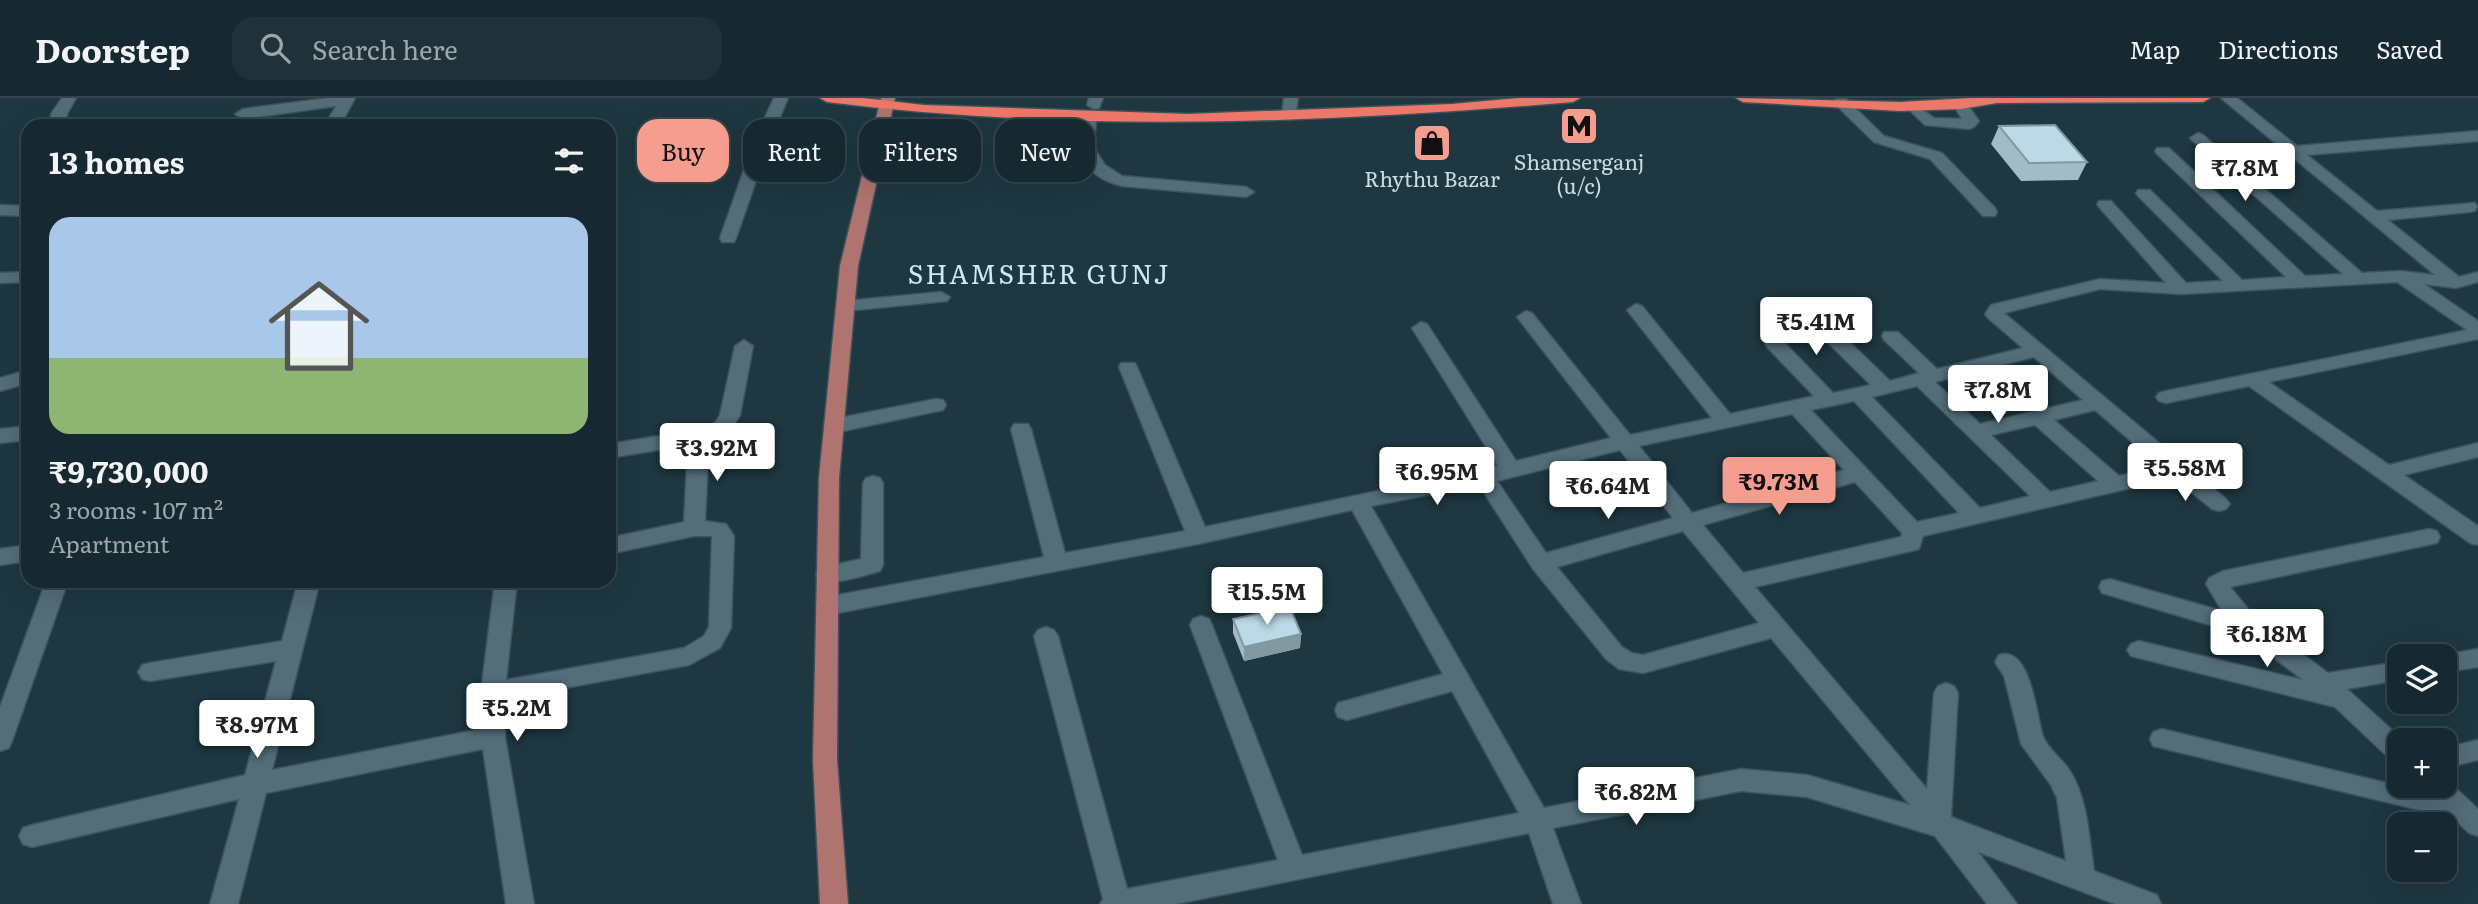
<!DOCTYPE html>
<meta charset="utf-8">
<style>
body{margin:0;font-family:Literata,serif;background:#1f3139;color:#f1f3f6;height:100vh;display:flex;flex-direction:column;font-size:26px;white-space:nowrap}
*{box-sizing:border-box;margin:0}
p{font-size:23px;color:#9ea6ab}
.icon{flex:none;width:38px;height:38px;fill:none;stroke:currentColor;stroke-width:2;stroke-linecap:round;stroke-linejoin:round}
.map{position:relative;flex:1;overflow:hidden}
.sheet{position:absolute;left:21px;top:21px;width:595px;height:469px;display:flex;flex-direction:column;background:#162931;border-radius:21px;box-shadow:0 7px 28px #0002,0 0 0 2px #35454d}
.sheet>*{flex:none}
.hud{position:absolute;left:637px;top:21px;width:665px;height:63px;display:flex;gap:14px}
.fabs{position:absolute;left:2387px;top:546px;display:grid;gap:14px}
.fabs a{display:grid;place-items:center;width:70px;height:70px;border-radius:14px;background:#162931;box-shadow:0 7px 28px #0002,0 0 0 2px #35454d;font-size:35px}
.price{position:absolute;translate:-50% -60px;padding:0 16px;border-radius:7px;background:#fff;color:#222;font-size:23px;line-height:46px;filter:drop-shadow(0 2px 4px #0008)}
.price::after{content:'';position:absolute;left:50%;top:42px;width:21px;height:16px;margin-left:-10px;background:inherit;clip-path:polygon(0 0,100% 0,50% 100%)}
.price.on{background:#f59d8f;color:#111}
ul{padding:0;list-style:none}
li{display:grid;align-content:center;gap:14px;height:371px;padding:0 28px}
li span{display:grid;place-items:center;height:217px;border-radius:21px;color:#555}
li>.icon{margin-inline-start:auto}
span .icon{width:126px;height:126px;fill:#fffc;stroke-width:1}
li b{font-size:30px}
h2{display:flex;justify-content:space-between;align-items:center;height:84px;padding:0 28px;font-size:30px}
.pill{padding:0 24px;border-radius:21px;background:#162931;box-shadow:0 7px 28px #0002,0 0 0 2px #35454d;font-size:24px;line-height:63px}
.pill.on{background:#f59d8f;color:#111}
header{display:flex;align-items:center;gap:42px;box-sizing:border-box;height:98px;padding:0 35px;background:#162931;border-bottom:2px solid #35454d}
header strong{font-size:33px}
nav{display:flex;gap:38px;margin-inline-start:auto;font-size:24px}
.search{width:490px;height:63px;background:#1f3139;display:flex;align-items:center;gap:18px;box-sizing:border-box;padding:0 24px;border-radius:21px;color:#9ea6ab;font-size:26px}
.map>svg:first-child{display:block}
</style>
<header>
<strong>Doorstep</strong>
<div class="search"><svg class="icon" aria-label="search" viewBox="0 0 24 24"><circle cx="10" cy="10" r="6"/><path d="M15 15l6 6"/></svg>Search here</div>
<nav><a>Map</a><a>Directions</a><a>Saved</a></nav>
</header>
<div class="map">
<svg width="2478" height="806" viewBox="0 0 2478 806">
<rect width="100%" height="100%" fill="#1e3741"/>
<g fill="none" stroke-linecap="round" stroke-linejoin="round">
<defs>
<g id="minor">
<polygon points="62,0 76,0 67,16 67,28 51,28 51,16"/>
<polygon points="329,0 355,0 340,28 324,28 336,8 243,21 235,16 243,11"/>
<polygon points="774,0 788,0 770,43 736,140 734,144 722,144 720,140 754,43"/>
<polygon points="1089,0 1103,0 1099,10 1094,11 1087,7"/>
<polygon points="1284,0 1298,0 1295,20 1290,22 1282,17"/>
<path d="M2221 0H2237L2297 48 2478 33V43L2307 57 2377 113 2475 105 2477 109 2475 113 2469 114 2388 122 2459 179 2478 174V184L2456 190 2424 186 2478 223V241L2269 284 2389 367 2478 345V359L2404 377 2478 428V447L2470 445 2249 288 2166 305 2159 303 2156 299 2159 295 2166 293 2467 232 2397 184 2181 196 2100 191 2004 215 2226 401 2230 406 2226 411 2219 413 2212 411 2174 380 1923 438 1919 451 1911 453 1755 489 1927 691 1934 595 1938 588 1946 585 1954 588 1958 595 1951 719 2066 763 2057 700 2051 687 2021 646 2004 578 1995 564 1999 557C2031 547 2036 617 2043 638 2048 652 2063 661 2070 673 2088 702 2089 740 2094 773L2157 797 2161 806H2115L1978 754 2017 806H1987L1935 738 1807 699 1741 693 1553 730 1581 806H1553L1529 735 1176 806H1100L1103 801 1034 538 1038 532 1046 529 1054 532 1058 538 1127 791 1278 762 1190 527 1193 521 1201 518 1209 521 1212 527 1302 757 1519 715 1452 593 1347 622 1338 619 1335 612 1338 605 1443 576 1352 412 1198 446 827 517 819 514 816 508 819 502 827 499 1044 459 1011 331 1014 326H1028L1031 331 1065 455 1185 433 1119 269 1121 265H1135L1137 269 1205 429 1498 368 1412 230 1421 224 1427 226 1516 363 1611 340 1517 219 1526 213 1532 215 1630 337 1712 320 1627 212 1636 206 1642 208 1730 316 1814 298 1767 249 1765 245 1767 241H1781L1833 295 1871 287 1820 237 1818 233 1820 229H1834L1890 283 1919 275 1884 242 1882 238 1884 234H1898L1937 271 2023 250 1988 220 1985 216 1991 207 2100 181 2166 185 2099 109 2097 106 2099 103H2111L2186 185 2223 183 2138 98 2136 95 2138 92H2150L2242 182 2286 179 2157 56 2155 53 2157 50H2169L2305 178 2343 176 2193 43 2190 40 2198 35 2203 37 2362 175 2401 173 2435 177ZM2034 259 2083 302 1980 326 1935 284ZM1917 288 2030 398 1980 410 1872 299ZM1854 303 1959 415 1917 424 1811 312ZM2095 312 2161 369 2119 378 2054 322ZM1792 316 1844 372 1692 415 1639 348ZM2035 327 2098 383 2050 394 1991 337ZM1620 352 1673 420 1546 455 1497 383ZM1855 384 1902 435 1901 439 1743 475 1703 427ZM1479 387 1533 471 1606 561 1619 571 1643 575 1771 540 1910 707 1807 677 1741 671 1544 710 1371 408ZM1683 433 1759 525 1643 557 1632 555 1622 549 1557 469Z"/>
<polygon points="1836,1 1846,1 1884,38 1942,55 1995,110 1997,114 1995,118 1983,118 1930,61 1874,44 1836,7 1834,4"/>
<polygon points="1911,3 1934,20 1962,21 1954,8 1956,5 1966,5 1979,23 1974,29 1969,31 1925,27 1904,7"/>
<path d="M1089 13 1097 18 1094 40 1096 53 1105 67 1122 78 1246 89 1254 94 1246 99 1122 88C1082 78 1076 54 1081 18Z"/>
<polygon points="0,107 28,108 28,118 0,117"/>
<polygon points="28,174 28,184 0,185 0,175"/>
<polygon points="941,194 950,199 947,203 845,213 836,208 845,203"/>
<polygon points="744,242 753,248 740,317 729,335 709,342 705,423 726,426 734,438 731,530 720,550 689,567 505,601 505,639 534,806 506,806 483,651 266,695 238,806 210,806 239,701 32,749 23,746 19,738 23,730 32,727 245,677 276,563 150,583 142,581 138,574 142,567 150,565 282,543 298,483 320,483 272,672 481,631 481,594 495,483 517,483 506,582 684,550 704,538 709,529 712,438 694,438 609,456 609,440 684,424 688,347 609,360 609,346 696,332 715,325 720,317 735,248"/>
<polygon points="28,272 28,285 0,293 0,280"/>
<polygon points="936,301 943,302 946,307 943,312 834,335 827,333 824,328 827,323 834,321"/>
<polygon points="28,328 28,342 0,345 0,331"/>
<path d="M873 378 880 380 883 385V467L880 473C863 478 836 487 819 482L816 476 819 470 861 461 863 385 866 380Z"/>
<polygon points="2429,431 2437,433 2440,439 2437,445 2230,489 2258,523 2328,575 2399,564 2399,582 2347,591 2403,642 2399,642 2399,664 2390,661 2335,609 2131,558 2127,552 2131,546 2139,543 2303,582 2244,537 2102,495 2099,489 2102,483 2110,481 2222,513 2206,486 2209,480 2223,473"/>
<polygon points="28,447 28,463 0,467 0,451"/>
<polygon points="46,483 68,483 12,643 9,650 0,653 0,609"/>
<polygon points="2478,551 2478,569 2445,574 2445,558 2437,558"/>
<polygon points="2162,631 2399,688 2425,692 2423,688 2445,688 2445,680 2478,711 2478,738 2469,735 2453,720 2153,648 2150,641 2153,634"/>
<polygon points="2478,642 2478,662 2445,670 2445,650"/>
</g>
<polygon id="major" points="881,0 895,0 858,168 839,380 837,662 848,806 820,806 813,662 819,380 840,168"/>
<g id="highway">
<path d="M820 0H863L924 7 1188 16 1452 6 1519 0H1580L1573 4C1325 25 1074 35 827 4Z"/>
<polygon points="1736,0 1900,4 1971,0 2210,0 2203,4 1997,5 1961,11 1900,13 1743,4"/>
</g>
</defs>
<!-- minor casing -->
<use href="#minor" stroke="#3d535c" stroke-width="3"/>
<!-- major casing -->
<use href="#major" stroke="#3d535c" stroke-width="3"/>
<!-- highway casing -->
<use href="#highway" stroke="#3d535c" stroke-width="3"/>
<!-- minor -->
<use href="#minor" fill="#536d79" fill-rule="evenodd"/>
<!-- major -->
<use href="#major" fill="#af746f" fill-rule="evenodd"/>
<!-- highway -->
<use href="#highway" fill="#ed7869" fill-rule="evenodd"/>
</g>
<!-- wall -->
<g fill="#a2bbc6">
<polygon points="1999,28 2087,64 2078,82 2021,83 1991,46"/>
<polygon points="1233,521 1301,536 1300,550 1244,563 1233,535"/>
</g>
<!-- shaded-wall -->
<polygon fill="#8498a1" points="1301,536 1300,550 1244,563 1244,549"/>
<!-- building -->
<g fill="#bcd9e6" stroke="#8498a1" stroke-width="2">
<polygon points="2055,27 2087,64 2029,65 1999,28"/>
<polygon points="1290,509 1301,536 1244,549 1233,521"/>
</g>
<!-- icons -->
<defs>
<symbol id="metro-square" viewBox="-11 -11 22 22"><rect x="-9" y="-9" width="18" height="18" rx="4" fill="#f59d8f" stroke="#1e3741"/><path d="M-5.5 5V-5H-3L0 0L3-5H5.5V5H3V-.5L0 4L-3-.5V5Z" fill="#111"/></symbol>
<symbol id="shop-square" viewBox="-11 -11 22 22"><rect x="-9" y="-9" width="18" height="18" rx="4" fill="#f59d8f" stroke="#1e3741"/><path d="M-5-2.5h2.3a2.7 3.5 0 0 1 5.4 0H5L5.5 6h-11ZM-1.5-2.5h3a1.5 2.3 0 0 0-3 0Z" fill="#111"/></symbol>
</defs>
<g fill-rule="evenodd">
<use href="#metro-square" x="1557" y="6" width="44" height="44"/>
<use href="#shop-square" x="1410" y="23" width="44" height="44"/>
</g>
<g text-anchor="middle" stroke-width="7" stroke-linejoin="round" paint-order="stroke">
<!-- far-poi labels -->
<g font-size="21" fill="#ccdbe1" stroke="#1e3741">
<text x="1579" y="72">Shamserganj<tspan x="1579" dy="24">(u/c)</tspan></text>
<text x="1432" y="89">Rhythu Bazar</text>
</g>
<!-- neighbourhood labels -->
<g font-size="26" letter-spacing="2" fill="#cce9f7" stroke="#1e3741">
<text x="1039" y="186">SHAMSHER GUNJ</text>
</g>
</g>
</svg>
<div class="fabs">
<a><svg class="icon" aria-label="layers" viewBox="0 0 24 24"><path d="M12 4l9 5-9 5-9-5zM3 14l9 5 9-5"/></svg></a>
<a>+</a>
<a>−</a>
</div>
<b class="price" style="left:2245px;top:105px">₹7.8M</b>
<b class="price" style="left:1816px;top:259px">₹5.41M</b>
<b class="price" style="left:1998px;top:327px">₹7.8M</b>
<b class="price" style="left:717px;top:385px">₹3.92M</b>
<b class="price" style="left:2185px;top:405px">₹5.58M</b>
<b class="price" style="left:1437px;top:409px">₹6.95M</b>
<b class="price on" style="left:1779px;top:419px">₹9.73M</b>
<b class="price" style="left:1608px;top:423px">₹6.64M</b>
<b class="price" style="left:1267px;top:529px">₹15.5M</b>
<b class="price" style="left:2267px;top:571px">₹6.18M</b>
<b class="price" style="left:517px;top:645px">₹5.2M</b>
<b class="price" style="left:257px;top:662px">₹8.97M</b>
<b class="price" style="left:1636px;top:729px">₹6.82M</b>
<div class="hud">
<a class="pill on">Buy</a>
<a class="pill">Rent</a>
<a class="pill">Filters</a>
<a class="pill">New</a>
</div>
<section class="sheet">
<h2>13 homes<svg class="icon" aria-label="filters" viewBox="0 0 24 24"><path d="M4 7h16M4 17h16"/><circle cx="9" cy="7" r="2"/><circle cx="15" cy="17" r="2"/></svg></h2>
<ul>
<li><span style="background:linear-gradient(#a9c7e8 65%,#8fb573 0)"><svg class="icon" aria-label="home" viewBox="0 0 24 24"><path d="M3 11l9-7 9 7M6 9v11h12V9"/></svg></span><div><b>₹9,730,000</b><p>3 rooms · 107 m²</p><p>Apartment</p></div></li>
</ul>
</section>
</div>
